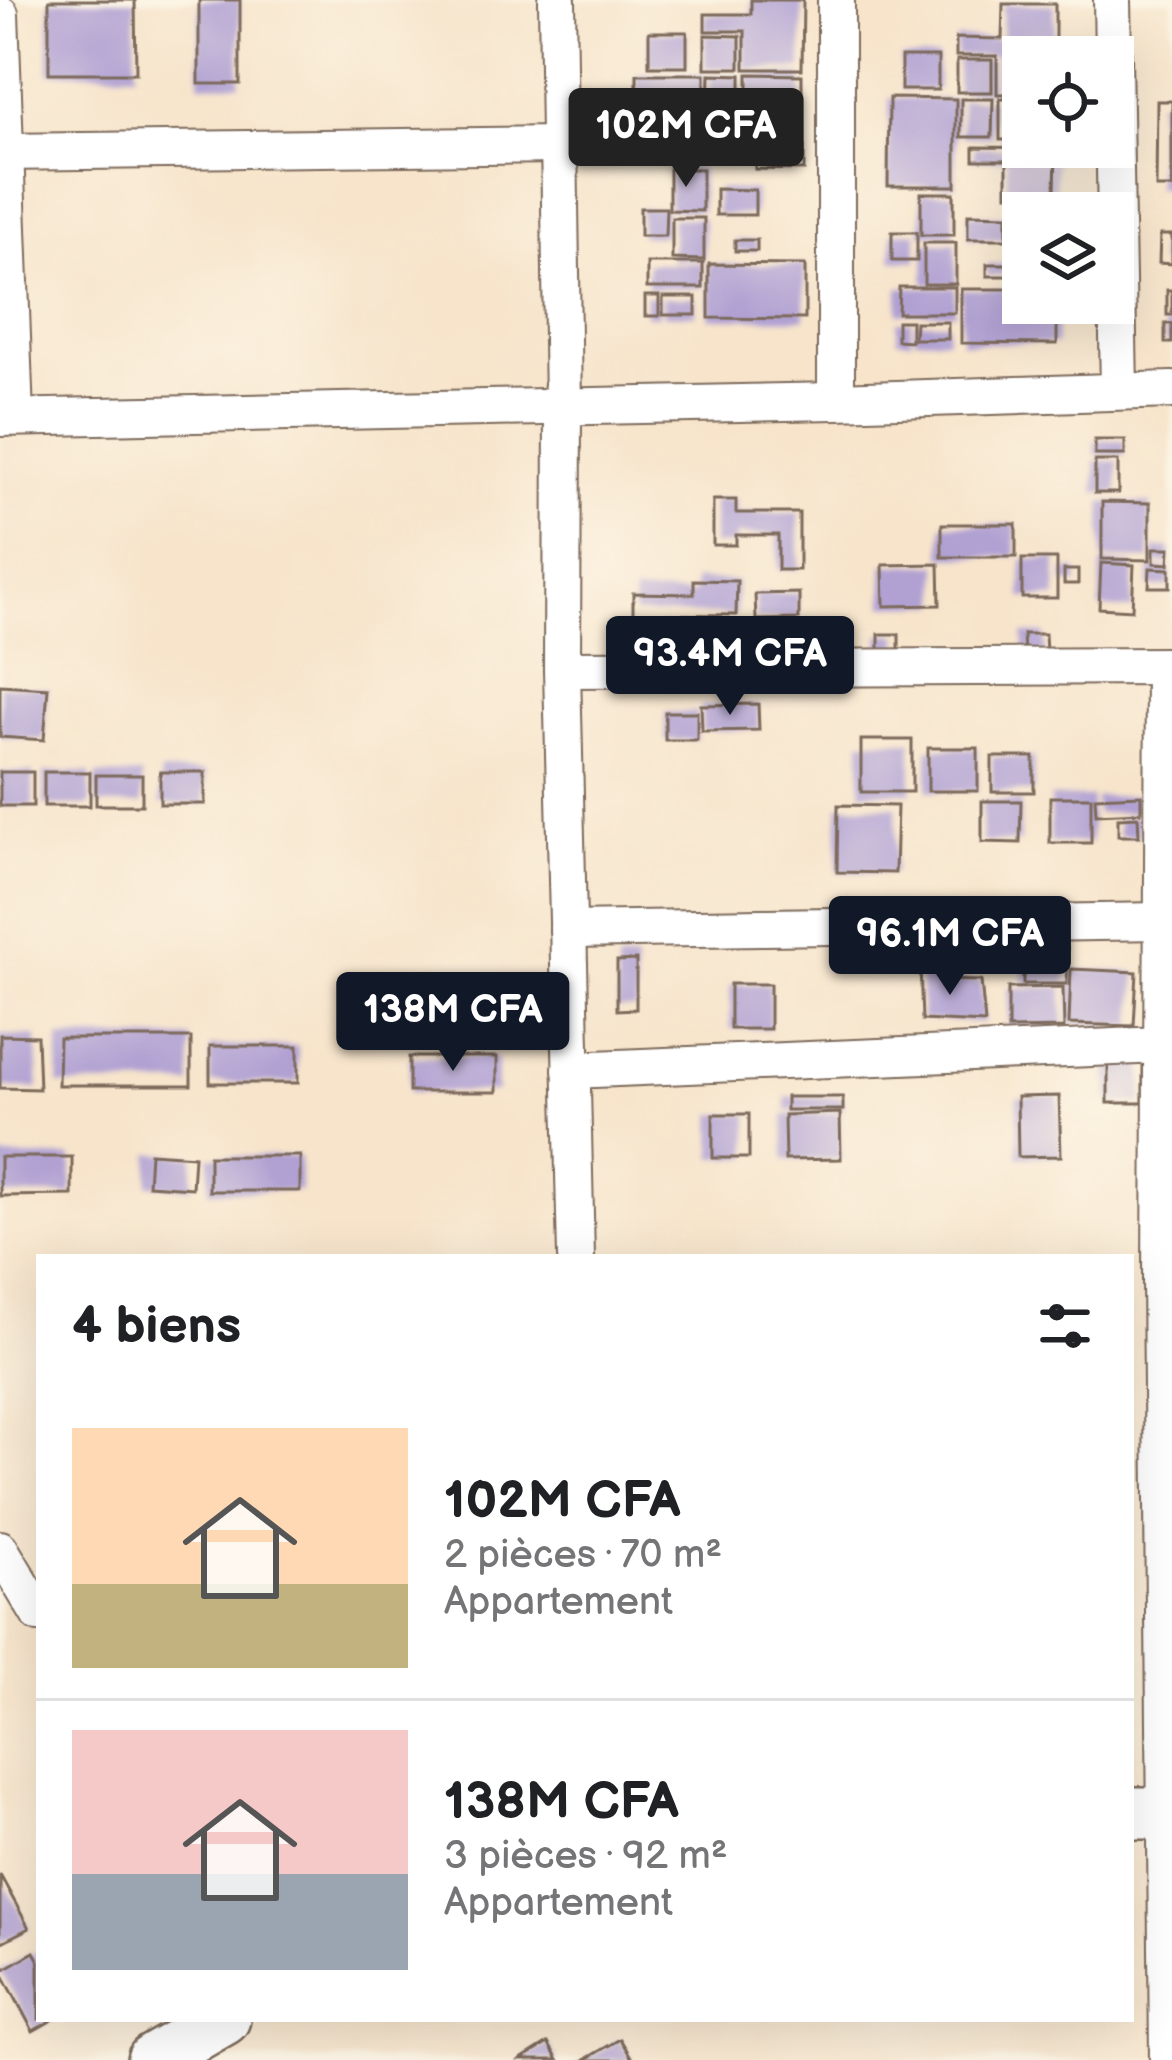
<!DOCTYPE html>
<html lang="fr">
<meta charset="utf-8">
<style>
body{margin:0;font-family:"Balsamiq Sans",sans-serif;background:#f6f6f6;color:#202124;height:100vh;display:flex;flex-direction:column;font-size:45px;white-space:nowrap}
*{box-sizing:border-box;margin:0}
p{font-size:39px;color:#757577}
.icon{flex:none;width:66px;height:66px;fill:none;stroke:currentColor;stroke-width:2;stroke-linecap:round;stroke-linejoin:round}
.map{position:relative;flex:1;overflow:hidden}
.details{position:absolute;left:36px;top:1254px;width:1098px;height:768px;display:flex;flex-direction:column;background:#fff;border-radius:0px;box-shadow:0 12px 48px #0002}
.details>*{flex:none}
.fabs{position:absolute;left:1002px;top:36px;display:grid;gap:24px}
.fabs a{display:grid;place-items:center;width:132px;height:132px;border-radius:0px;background:#fff;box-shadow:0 12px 48px #0002;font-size:60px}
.price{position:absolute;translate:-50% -102px;padding:0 27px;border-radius:12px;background:#111827;color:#fff;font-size:39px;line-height:78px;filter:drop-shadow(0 3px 6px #0008)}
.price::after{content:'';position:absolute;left:50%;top:72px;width:36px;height:27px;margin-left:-18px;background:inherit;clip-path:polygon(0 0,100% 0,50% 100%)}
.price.current{background:#222;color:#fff}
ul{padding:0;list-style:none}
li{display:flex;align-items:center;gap:36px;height:300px;padding:0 36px}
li+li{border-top:3px solid #e0e0e0}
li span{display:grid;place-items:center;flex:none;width:336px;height:240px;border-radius:0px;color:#555}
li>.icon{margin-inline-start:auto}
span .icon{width:144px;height:144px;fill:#fffc;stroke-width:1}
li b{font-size:51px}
h2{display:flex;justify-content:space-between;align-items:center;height:144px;padding:0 36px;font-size:51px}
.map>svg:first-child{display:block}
</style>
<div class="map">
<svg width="1172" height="2060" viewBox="0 0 1172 2060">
<rect width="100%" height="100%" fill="#fcf5e5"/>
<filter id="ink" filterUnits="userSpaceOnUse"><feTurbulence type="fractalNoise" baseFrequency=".00833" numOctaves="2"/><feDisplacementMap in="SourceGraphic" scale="24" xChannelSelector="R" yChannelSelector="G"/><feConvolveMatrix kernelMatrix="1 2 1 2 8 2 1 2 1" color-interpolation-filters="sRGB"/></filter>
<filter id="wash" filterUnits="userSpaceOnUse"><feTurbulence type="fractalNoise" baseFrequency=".004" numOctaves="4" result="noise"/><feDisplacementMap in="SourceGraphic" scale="48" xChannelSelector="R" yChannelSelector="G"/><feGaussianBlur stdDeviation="2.7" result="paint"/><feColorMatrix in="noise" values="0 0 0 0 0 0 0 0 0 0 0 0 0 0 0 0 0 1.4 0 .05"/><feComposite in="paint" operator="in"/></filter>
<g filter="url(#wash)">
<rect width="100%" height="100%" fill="#f7e4cb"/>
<g id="blocks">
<!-- building -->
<g fill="#b1a1d3">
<polygon points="49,0 135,0 136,73 49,73"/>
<rect x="199" y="0" width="41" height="84"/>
<polygon points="751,0 803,0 802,69 745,69 745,31 705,31 705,14 751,14"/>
<polygon points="1003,4 1055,4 1055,57 1023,57 1023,94 997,94 997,56 956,56 956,38 1002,39"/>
<rect x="649" y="32" width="38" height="34"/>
<polygon points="705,35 740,36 740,68 705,68"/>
<rect x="901" y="57" width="37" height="33"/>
<rect x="957" y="60" width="35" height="32"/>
<polygon points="637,74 705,74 704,161 637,161"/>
<polygon points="710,74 741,75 741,113 709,113"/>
<polygon points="748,74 802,75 802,116 748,115"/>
<polygon points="889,98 956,99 956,186 888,186"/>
<polygon points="961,99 993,99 992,137 961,137"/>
<rect x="1000" y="99" width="23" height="41"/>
<polygon points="1157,101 1172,101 1172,188 1156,188"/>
<polygon points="722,122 804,123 804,170 755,169 755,135 722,135"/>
<polygon points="974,147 1056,148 1055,194 1007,194 1007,160 974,160"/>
<polygon points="669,169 702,169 702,211 669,210"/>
<polygon points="716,189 755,190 755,215 716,215"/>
<rect x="921" y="193" width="33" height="42"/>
<polygon points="640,208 666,208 665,236 640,236"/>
<polygon points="968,214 1007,215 1007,239 968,239"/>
<polygon points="672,218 704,218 704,260 672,259"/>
<rect x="892" y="232" width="25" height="29"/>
<polygon points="1160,235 1172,235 1172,264 1159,263"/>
<rect x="735" y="240" width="22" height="11"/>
<rect x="924" y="243" width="32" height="41"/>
<rect x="647" y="263" width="56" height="25"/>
<polygon points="709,264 805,265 805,319 709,318"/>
<rect x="987" y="264" width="21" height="12"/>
<polygon points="899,287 955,287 955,313 898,313"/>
<polygon points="961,289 1023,289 1023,303 1057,303 1057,344 961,343"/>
<rect x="1167" y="290" width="5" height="25"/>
<rect x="645" y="296" width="14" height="20"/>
<rect x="663" y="297" width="33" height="18"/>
<polygon points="897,321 911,321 911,341 897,340"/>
<polygon points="915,322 948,322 948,339 914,339"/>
<rect x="1165" y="324" width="7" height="19"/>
<rect x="1095" y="440" width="30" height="15"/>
<rect x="1095" y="461" width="23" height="32"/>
<polygon points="713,500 736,500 736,513 799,513 799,570 778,570 778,535 736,535 736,545 713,545"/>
<polygon points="1102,502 1150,503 1150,560 1102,559"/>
<rect x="942" y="524" width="74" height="33"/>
<polygon points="1154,548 1170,548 1169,564 1154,563"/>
<rect x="1022" y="559" width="35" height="39"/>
<polygon points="1101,563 1134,565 1132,610 1099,608"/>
<polygon points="939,564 940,605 884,606 883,565"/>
<polygon points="1150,568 1170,569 1170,587 1149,587"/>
<rect x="1064" y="570" width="14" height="14"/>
<polygon points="694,580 737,581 736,615 633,614 633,593 694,594"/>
<polygon points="799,593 799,619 756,620 755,594"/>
<rect x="879" y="634" width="20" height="24"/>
<polygon points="1023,634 1045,634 1046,653 1024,654"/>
<polygon points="0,685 48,688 44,740 0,737"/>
<polygon points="758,704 759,730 702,731 701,705"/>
<rect x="665" y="712" width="32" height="28"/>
<rect x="861" y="740" width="51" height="52"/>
<rect x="928" y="748" width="50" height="43"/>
<rect x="992" y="757" width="42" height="35"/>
<rect x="0" y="772" width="33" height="34"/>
<rect x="44" y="772" width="46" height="34"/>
<rect x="160" y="772" width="45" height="32"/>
<rect x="96" y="775" width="46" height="30"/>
<polygon points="1141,795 1141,812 1096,814 1095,797"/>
<rect x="1050" y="797" width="41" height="46"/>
<polygon points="982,801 1021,801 1020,843 982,842"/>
<polygon points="838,805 897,806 895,873 837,872"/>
<polygon points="1138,817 1139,836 1118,836 1118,818"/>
<rect x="1023" y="947" width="44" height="37"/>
<polygon points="636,960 636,1009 617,1010 617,961"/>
<polygon points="941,964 942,980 981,981 985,1023 922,1020 920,965"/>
<polygon points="1071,969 1137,972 1134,1026 1069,1024"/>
<rect x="730" y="984" width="40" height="45"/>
<polygon points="1063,987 1064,1028 1008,1029 1008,988"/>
<polygon points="0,1035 37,1036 39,1089 0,1088"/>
<polygon points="59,1038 191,1038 191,1085 58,1085"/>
<rect x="210" y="1046" width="88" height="37"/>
<rect x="409" y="1057" width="88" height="35"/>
<rect x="1108" y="1058" width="35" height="45"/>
<polygon points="1059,1096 1061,1156 1018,1157 1017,1097"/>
<rect x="786" y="1097" width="57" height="13"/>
<polygon points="840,1113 841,1159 785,1160 784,1115"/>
<rect x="713" y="1114" width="36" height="44"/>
<polygon points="150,1153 194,1156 192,1188 148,1185"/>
<rect x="209" y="1156" width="91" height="35"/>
<polygon points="0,1157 72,1157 72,1195 0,1196"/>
<polygon points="0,1875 29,1928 0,1943"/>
<polygon points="34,1952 39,1961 39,2019 54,2019 33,2031 1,1971"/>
<polygon points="620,2039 633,2060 584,2060"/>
<polygon points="548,2043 558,2060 521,2060"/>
</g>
</g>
</g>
<g filter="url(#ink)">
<use href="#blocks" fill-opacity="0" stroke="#7d6b5b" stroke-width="3"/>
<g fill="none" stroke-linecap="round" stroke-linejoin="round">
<defs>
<g id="street">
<polyline points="557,0 563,407 562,669 576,1257"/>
<polyline points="1112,0 1119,391"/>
<polyline points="0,14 15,417"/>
<polyline points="0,152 560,145"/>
<polyline points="836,401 836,0"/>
<polyline points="0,418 836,401 1172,390"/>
<polyline points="1164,666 1161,1278 1168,2060"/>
<polyline points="562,669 1172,666"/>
<polyline points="568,930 1163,921"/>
<polyline points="571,1070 1162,1045"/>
<polyline points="0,1549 39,1614"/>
</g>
<g id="secondary">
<polyline points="1131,1813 1172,1813"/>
<polyline points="153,2060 224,2019"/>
</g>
</defs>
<!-- street casing -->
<use href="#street" stroke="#7d6b5b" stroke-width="40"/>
<!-- secondary casing -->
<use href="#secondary" stroke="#7d6b5b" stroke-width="56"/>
<!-- street -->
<use href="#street" stroke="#fff" stroke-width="36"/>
<!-- secondary -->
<use href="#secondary" stroke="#fff" stroke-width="51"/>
</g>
</g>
</svg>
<div class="fabs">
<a><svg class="icon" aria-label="locate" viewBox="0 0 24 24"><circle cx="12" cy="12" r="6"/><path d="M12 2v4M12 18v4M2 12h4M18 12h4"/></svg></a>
<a><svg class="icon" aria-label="layers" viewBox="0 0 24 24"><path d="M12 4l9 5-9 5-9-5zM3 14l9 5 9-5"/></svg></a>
</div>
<b class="price current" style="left:686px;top:190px">102M CFA</b>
<b class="price" style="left:730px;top:718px">93.4M CFA</b>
<b class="price" style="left:950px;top:998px">96.1M CFA</b>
<b class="price" style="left:453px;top:1074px">138M CFA</b>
<section class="details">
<h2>4 biens<svg class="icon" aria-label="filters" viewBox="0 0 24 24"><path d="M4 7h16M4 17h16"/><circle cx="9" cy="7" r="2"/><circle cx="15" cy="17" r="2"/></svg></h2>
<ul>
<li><span style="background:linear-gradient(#ffd9b3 65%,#c2b280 0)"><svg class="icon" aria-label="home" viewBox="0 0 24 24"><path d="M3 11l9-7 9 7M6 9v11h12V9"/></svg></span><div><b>102M CFA</b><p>2 pièces · 70 m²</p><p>Appartement</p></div></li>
<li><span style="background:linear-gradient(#f6c9c9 60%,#9aa5b1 0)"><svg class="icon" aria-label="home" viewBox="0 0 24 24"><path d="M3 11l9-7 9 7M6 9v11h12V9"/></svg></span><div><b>138M CFA</b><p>3 pièces · 92 m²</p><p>Appartement</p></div></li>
</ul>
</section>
</div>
